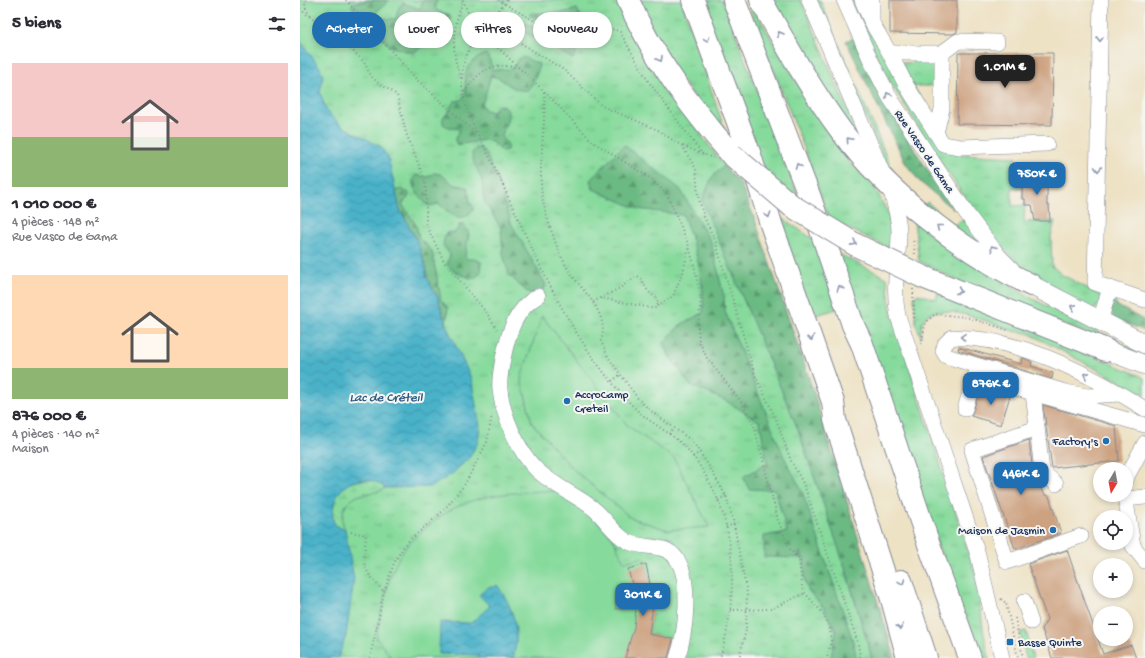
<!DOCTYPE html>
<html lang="fr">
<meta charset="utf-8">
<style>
body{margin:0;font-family:"Gochi Hand",sans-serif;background:#f7f7f7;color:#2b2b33;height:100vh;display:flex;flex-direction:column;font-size:15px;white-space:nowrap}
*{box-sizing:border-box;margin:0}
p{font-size:13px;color:#7c7c81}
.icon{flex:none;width:22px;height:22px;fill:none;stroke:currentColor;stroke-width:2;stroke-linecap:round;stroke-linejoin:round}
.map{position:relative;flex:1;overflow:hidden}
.details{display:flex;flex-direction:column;background:#fff;width:300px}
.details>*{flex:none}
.banner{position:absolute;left:12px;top:12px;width:380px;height:36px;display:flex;gap:8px}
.needle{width:26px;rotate:190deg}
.tools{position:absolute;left:793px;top:462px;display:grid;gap:8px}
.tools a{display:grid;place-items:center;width:40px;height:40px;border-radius:50%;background:#fff;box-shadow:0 2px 6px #0003;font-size:20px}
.price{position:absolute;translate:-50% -34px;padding:0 9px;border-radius:8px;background:#1f6fb2;color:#fff;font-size:13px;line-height:26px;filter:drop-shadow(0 1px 2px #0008)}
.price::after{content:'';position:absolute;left:50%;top:24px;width:12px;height:9px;margin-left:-6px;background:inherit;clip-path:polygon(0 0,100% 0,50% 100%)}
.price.selected{background:#222;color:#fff}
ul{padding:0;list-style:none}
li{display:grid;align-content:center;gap:8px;height:212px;padding:0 12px}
li span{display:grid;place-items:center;height:124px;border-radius:0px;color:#555}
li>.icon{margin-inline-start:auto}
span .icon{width:72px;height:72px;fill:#fffc;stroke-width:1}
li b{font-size:17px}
h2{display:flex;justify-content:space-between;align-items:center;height:48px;padding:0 12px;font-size:17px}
.chip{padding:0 14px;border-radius:18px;background:#fff;box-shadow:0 2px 6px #0003;font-size:14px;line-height:36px}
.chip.selected{background:#1f6fb2;color:#fff}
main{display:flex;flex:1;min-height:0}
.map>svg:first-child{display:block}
</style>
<main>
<section class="details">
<h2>5 biens<svg class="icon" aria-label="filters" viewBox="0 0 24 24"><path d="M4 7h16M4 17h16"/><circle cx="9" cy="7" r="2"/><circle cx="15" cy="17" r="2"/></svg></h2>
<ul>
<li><span style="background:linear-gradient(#f6c9c9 60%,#8fb573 0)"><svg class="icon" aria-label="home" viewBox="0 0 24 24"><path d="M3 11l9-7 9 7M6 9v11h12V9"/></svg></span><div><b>1 010 000 €</b><p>4 pièces · 148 m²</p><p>Rue Vasco de Gama</p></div></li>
<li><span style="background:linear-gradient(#ffd9b3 75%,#8fb573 0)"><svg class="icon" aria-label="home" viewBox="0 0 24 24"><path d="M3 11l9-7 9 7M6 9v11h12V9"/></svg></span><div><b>876 000 €</b><p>4 pièces · 140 m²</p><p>Maison</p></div></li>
</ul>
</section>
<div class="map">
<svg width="845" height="658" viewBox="0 0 845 658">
<defs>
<pattern id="grass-tufts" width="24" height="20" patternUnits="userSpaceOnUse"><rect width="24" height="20" fill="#86da9b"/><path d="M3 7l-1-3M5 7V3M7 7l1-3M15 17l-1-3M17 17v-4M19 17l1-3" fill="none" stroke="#73bb88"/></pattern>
<pattern id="forest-firs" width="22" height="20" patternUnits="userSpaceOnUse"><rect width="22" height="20" fill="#6cba83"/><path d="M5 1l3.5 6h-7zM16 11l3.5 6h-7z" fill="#58986e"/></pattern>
<pattern id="wetland-marsh" width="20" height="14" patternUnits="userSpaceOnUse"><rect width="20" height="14" fill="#86da9b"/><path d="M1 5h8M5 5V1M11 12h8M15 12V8" fill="none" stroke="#73bb88"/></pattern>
<pattern id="water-waves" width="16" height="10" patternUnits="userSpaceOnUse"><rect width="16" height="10" fill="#4ab2c9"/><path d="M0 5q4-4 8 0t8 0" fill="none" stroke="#3d91a6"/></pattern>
</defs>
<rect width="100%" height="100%" fill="#f6f6f2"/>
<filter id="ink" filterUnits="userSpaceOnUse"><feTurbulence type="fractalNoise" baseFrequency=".025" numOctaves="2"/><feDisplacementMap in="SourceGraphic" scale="8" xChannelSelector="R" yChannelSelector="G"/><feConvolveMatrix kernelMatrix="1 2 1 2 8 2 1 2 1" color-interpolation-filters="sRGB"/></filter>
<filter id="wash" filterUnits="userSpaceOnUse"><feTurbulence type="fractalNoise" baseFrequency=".012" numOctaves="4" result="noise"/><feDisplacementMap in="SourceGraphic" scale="16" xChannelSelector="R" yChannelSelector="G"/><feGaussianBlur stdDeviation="0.9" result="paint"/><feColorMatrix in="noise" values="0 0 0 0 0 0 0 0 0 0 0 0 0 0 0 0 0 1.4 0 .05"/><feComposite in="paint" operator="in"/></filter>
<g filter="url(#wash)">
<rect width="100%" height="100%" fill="#eee2c5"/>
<!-- grass -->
<g fill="url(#grass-tufts)" stroke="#50847c">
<polygon points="0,0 317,0 354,70 424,166 572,658 0,658"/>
<polygon points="336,0 381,0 428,140 378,75"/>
<polygon points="400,0 422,0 500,202 456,164"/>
<polygon points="446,0 449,0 509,104 550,163 575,188 590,217 591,249 529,219 503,145"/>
<polygon points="469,0 501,0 561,142 520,88"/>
<polygon points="516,0 520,0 597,181 593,181"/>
<polygon points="551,0 557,0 658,154 716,157 716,168 722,168 722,188 712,188 712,206 725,205 724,222 755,221 751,236 752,266 761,274 803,297 797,308 793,310 785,307 724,268 696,243 632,149 585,74"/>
<polygon points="613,57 628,59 634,65 634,84 631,86 614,86 600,62 613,63"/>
<polygon points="627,202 654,225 664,218 685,251 622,208"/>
<polygon points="475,213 514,240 537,309 509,317"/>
<path d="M614 221C683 279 765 315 845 355L693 298 619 261Z"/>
<polygon points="537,253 587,278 590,306 677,579 683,629 689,658 682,658 664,621"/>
<path d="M638 291 839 375 845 379V395L728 333C722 332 715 332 710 330 695 324 634 299 624 319 621 323 621 332 621 337L616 325 614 297 618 294 636 299Z"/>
<polygon points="726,631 733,658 726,658 720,632"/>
</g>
<!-- forest -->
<g fill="url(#forest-firs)" stroke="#447470">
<path d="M67 0H87V3L77 11 76 16 79 18 96 19 98 9 103 3 120 9 123 0H137L135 6 137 11 149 14 151 17 149 23C141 26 138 25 131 20L128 21 129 27 132 30 134 37 131 41 113 53 90 46 83 39 73 38 69 34 56 17 52 5 57 2H65Z"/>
<polygon points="277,9 289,33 283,42 259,27 255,21 248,19 242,22 229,15 232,13 262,13"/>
<path d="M212 16 237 29 236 34C242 40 249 42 256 37L278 49 273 59 208 23Z"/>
<polygon points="556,37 578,88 614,149 654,210 620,182 606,164 546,41"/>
<path d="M186 54 189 57 192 70 211 69 219 59 223 57 239 64 238 71 229 90C210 93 207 78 191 76L182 105 185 110 192 112 199 105 205 106C213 116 203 126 202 138L208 144 207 150 202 151 192 142 185 140 157 145 155 140 160 129 150 128 143 124V117L148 113 154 101 161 100 166 94C164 72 165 62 186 54Z"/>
<path d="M324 145 380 189 411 242 424 297 425 312 484 457 502 491 554 644 556 658H531L536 631 523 607 508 590 505 582 504 558 464 557V536L487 532 475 490 449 489 443 477 467 464 460 422 426 401 390 385 369 356 364 342 380 325 403 313C405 280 395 246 383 215L338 209 293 189 290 180Z"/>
<polygon points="180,147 186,154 199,183 211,223 245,283 245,288 238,293 232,294 226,291 209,275 203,254 201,228 184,201 182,180 173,160 172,153 175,149"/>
<polygon points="424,166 441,184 455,220 512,387 595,658 572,658 547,573 497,427 402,201 412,177"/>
<path d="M134 173C143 173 146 179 153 184 158 186 163 185 168 188L170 202 174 209C161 226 150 213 139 204L129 206C122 200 106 184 116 175L128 177Z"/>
<polygon points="101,189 109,193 108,198 102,204 116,225 119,238 132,251 141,300 148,308 146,325 138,298 126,276 126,267 116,239 100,210 95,191"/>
<path d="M160 224H164L169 234 165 256 167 259H174L181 262C183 270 180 276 172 279L153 271 147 264 150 255 143 245 145 234 149 232 155 233Z"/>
<polygon points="813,298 818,306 845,321 845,331 813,318 810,307"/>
</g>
<!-- wetland -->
<path fill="url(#wetland-marsh)" stroke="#50847c" d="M69 479 80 483 85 488C79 493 72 492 64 494 47 498 37 513 45 529 42 529 38 528 36 526 27 518 34 495 41 488 48 481 60 481 69 479Z"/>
<!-- garden -->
<g fill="#86da9b" stroke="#50847c">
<polygon points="242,316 328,426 374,458 409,527 368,530 331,518 274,470 232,423 221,378"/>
<path d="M242 491H257L287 510 313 538 324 562 344 557 352 594H357L358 604H353L349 634 376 640 372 658H92L76 638C81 612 87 577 101 554 108 543 118 534 128 526 164 495 197 494 242 491Z"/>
</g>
<!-- water -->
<g fill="url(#water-waves)" stroke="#327094">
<path d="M0 41 19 66 23 75 20 92 27 112 42 126 80 146 88 157 100 210 116 239 126 267V276L138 298 146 325 171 378 180 426 178 442 169 458 152 474 131 487 85 488C63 469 34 484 33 512 32 517 33 523 37 526 38 528 43 529 45 529L54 579 46 636 38 658H0Z"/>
<path d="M197 585C213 606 221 632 213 658H178L179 655 139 654 140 622 171 623 190 606 179 595 190 586 193 588Z"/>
</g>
<g id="blocks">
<!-- building -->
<g fill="#cda281">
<polygon points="590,0 657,0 657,32 653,34 590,33"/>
<polygon points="658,53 753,53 752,125 657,124"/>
<polygon points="729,172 745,172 745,182 747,182 747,205 749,205 750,221 735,221 732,205 725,205 725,199 722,199 722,188 727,188"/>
<polygon points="659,347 721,364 722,358 726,359 732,362 731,366 753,373 752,379 658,350"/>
<polygon points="681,388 710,396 701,425 671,416"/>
<polygon points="743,405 816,426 819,461 752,468"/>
<polygon points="729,440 733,473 740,481 739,486 745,495 749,496 761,533 715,549 683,456"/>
<polygon points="767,550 803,654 831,645 836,658 752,658 742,629 747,619 728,564"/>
<polygon points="346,564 352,594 357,594 358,604 353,604 349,634 373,639 368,658 325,658 334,627 336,609 316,609 315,592 334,591 328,569"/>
</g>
</g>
</g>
<g filter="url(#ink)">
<use href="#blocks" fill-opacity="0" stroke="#848892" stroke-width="1"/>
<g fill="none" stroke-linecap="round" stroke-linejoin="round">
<defs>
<g id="minor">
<path d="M509 0 592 195C595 207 599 219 599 232 599 261 592 287 598 316L678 555 702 658"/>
<polyline points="544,0 572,63 590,98 667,214 699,256 712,269"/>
<polyline points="562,0 572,23 572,0"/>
<polyline points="801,0 795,283 845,300"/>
<polyline points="572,23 589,52 606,85 643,144 660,147 747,144"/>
<polyline points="590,53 642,53 642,109 636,133"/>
<polyline points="642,53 658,41 697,42"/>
<path d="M238 296C215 309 208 334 203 359 201 369 199 379 200 389 202 414 219 453 237 470 253 485 272 493 290 506 304 515 312 533 327 541 342 550 365 542 376 558 392 579 386 634 377 658"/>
<polyline points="800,321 810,288"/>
<path d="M820 394 787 396 765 392 646 356 643 351 645 344 652 337C721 338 788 373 845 409"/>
<polyline points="665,409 675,376 733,393"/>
<polyline points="737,428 672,450 707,562 781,536"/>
<polyline points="826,478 845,443"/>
<polyline points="756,484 742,471 733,393 845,425"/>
<polyline points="825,495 833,546 845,561"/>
<polyline points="825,499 845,497"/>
<polyline points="724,601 731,622"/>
</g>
<g id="major">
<polyline points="731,285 845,344"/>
<polyline points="806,350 845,365"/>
</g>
<g id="highway">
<path d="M328 0C353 58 391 108 432 155"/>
<polyline points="393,0 450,155 471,224 533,402 535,420 592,599 608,658"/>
<polyline points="434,0 510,198 553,325 562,344 627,539 670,658"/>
<path d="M461 0C486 45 511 90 542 132 589 195 662 251 731 285"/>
<polyline points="623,277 806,350"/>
<polyline points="601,581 626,658"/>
</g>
</defs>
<!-- minor casing -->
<use href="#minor" stroke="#848892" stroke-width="16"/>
<!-- major casing -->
<use href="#major" stroke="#848892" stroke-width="20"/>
<!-- highway casing -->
<use href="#highway" stroke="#848892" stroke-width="24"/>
<!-- path -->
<g stroke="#848892" stroke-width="2" stroke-dasharray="1 3" stroke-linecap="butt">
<polyline points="6,0 5,6 10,17"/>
<polyline points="46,0 117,80 177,134"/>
<polyline points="163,0 171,20 180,31 244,91 293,142 352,179 368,196 389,246 395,269 401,299 398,327 399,341 407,358 442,403 454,425 478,520 489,548 499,559 502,586 505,593 521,611 530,628 531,641 527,658"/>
<polyline points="198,0 280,47 293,36 314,29 320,32 348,81 403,155"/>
<path d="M207 0C187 26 162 43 162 80 162 114 182 139 195 168 234 252 268 340 334 407 348 422 367 430 382 444 395 456 406 475 414 491 438 542 436 605 420 658"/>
<polyline points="0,9 55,53 64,62 71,76 77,82 97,95 106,133 124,178 126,191 126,225 145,263 186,312 197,329"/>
<polyline points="187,22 264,70 302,106 358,130 382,146 396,169 398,196 404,217 415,240 455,375 476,419 491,461 504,485 558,643 560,658"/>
<path d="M161 78C150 52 153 27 163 1"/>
<path d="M164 92C180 71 190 61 218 68"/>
<path d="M244 92C246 122 240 152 241 183 241 205 255 245 265 264 277 288 311 310 301 341L308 357 339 400 351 411 392 441 409 466 426 496 433 520 447 593 446 630 439 658"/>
<polyline points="383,146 413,158"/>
<polyline points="613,237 615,255"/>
<polyline points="613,289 614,319"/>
<path d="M293 302 320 288 337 276C344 278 344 292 357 298L358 304 355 308H351L301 298"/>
<polyline points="357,306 373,296 383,272 389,247"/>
<polyline points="621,344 626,322 635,314 666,317 708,330"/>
<polyline points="312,381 320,375"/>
<polyline points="369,434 374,428"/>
<polyline points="393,457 400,452"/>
<polyline points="418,500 426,496"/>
<polyline points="426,527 434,524"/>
<path d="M51 532 66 535C63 569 61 566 84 592"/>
<polyline points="701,599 706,603 718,658"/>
<polyline points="430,610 471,609 505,593"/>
<polyline points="715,618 723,658"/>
<polyline points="70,658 84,592 94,563 105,544 143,511 165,484 187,442 192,415"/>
</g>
<!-- minor -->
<use href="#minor" stroke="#fff" stroke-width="15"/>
<!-- major -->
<use href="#major" stroke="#fff" stroke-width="19"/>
<!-- highway -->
<use href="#highway" stroke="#fff" stroke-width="22"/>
<defs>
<polyline id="highway-bridge" points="432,155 492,206 556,245 623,277"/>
</defs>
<!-- highway-bridge casing -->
<use href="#highway-bridge" stroke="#848892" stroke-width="24" stroke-linecap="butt"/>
<!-- highway-bridge -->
<use href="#highway-bridge" stroke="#fff" stroke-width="22"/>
</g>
<!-- one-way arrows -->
<defs><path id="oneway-chevron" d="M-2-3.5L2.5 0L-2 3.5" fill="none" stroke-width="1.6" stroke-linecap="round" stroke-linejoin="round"/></defs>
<g stroke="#8d97ae">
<use href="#oneway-chevron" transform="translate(480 34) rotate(-119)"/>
<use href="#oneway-chevron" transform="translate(407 39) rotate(70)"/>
<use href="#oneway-chevron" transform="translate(800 39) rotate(91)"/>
<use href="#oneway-chevron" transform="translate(360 59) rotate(61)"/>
<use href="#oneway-chevron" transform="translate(588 95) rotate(-119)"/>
<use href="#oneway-chevron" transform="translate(549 140) rotate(-131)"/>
<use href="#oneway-chevron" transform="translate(498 166) rotate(-111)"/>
<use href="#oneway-chevron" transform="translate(798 169) rotate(91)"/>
<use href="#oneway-chevron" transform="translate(468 215) rotate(73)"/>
<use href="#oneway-chevron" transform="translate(639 227) rotate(-141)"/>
<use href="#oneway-chevron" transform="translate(554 243) rotate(29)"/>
<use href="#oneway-chevron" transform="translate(693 248) rotate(-127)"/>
<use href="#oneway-chevron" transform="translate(540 288) rotate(-108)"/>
<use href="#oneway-chevron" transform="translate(659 291) rotate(22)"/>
<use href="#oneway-chevron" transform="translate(773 307) rotate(-152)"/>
<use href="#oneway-chevron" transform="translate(663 337) rotate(-177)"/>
<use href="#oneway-chevron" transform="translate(511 338) rotate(71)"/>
<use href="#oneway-chevron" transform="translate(786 375) rotate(-152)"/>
<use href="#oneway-chevron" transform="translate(602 582) rotate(70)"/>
<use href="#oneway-chevron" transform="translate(600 627) rotate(75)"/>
</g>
</g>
<!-- markers -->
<g fill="#1f6fb2" stroke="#f6f6f2" stroke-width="1.5">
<circle cx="267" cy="401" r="4"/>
<circle cx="806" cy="441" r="4"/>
<circle cx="753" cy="530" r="4"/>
<rect x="706" y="638" width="8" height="8" rx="2"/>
</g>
<g text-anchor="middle" stroke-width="4" stroke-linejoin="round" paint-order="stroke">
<!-- street labels -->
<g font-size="12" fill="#1b2f5e" stroke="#f6f6f2">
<text transform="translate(625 151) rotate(56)" y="4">Rue Vasco de Gama</text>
</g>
<!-- poi labels -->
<g font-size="12" fill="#1b2f5e" stroke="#f6f6f2" text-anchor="start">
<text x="275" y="398">AccroCamp<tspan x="275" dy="14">Creteil</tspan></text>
<text x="798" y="445" text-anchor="end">Factory's</text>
<text x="745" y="534" text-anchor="end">Maison de Jasmin</text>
<text x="718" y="646">Basse Quinte</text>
</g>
<!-- water labels -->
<g font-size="13" font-style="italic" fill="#29567e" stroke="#f6f6f2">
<text x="86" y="401">Lac de Créteil</text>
</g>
</g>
</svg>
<div class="tools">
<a><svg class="needle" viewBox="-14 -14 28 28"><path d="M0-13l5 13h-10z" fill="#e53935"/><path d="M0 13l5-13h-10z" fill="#7c7c81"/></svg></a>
<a><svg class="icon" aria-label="locate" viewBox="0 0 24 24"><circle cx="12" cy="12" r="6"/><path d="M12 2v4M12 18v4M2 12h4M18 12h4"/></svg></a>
<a>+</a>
<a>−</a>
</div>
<b class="price selected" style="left:705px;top:89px">1.01M €</b>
<b class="price" style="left:737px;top:196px">750K €</b>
<b class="price" style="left:691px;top:406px">876K €</b>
<b class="price" style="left:721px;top:496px">446K €</b>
<b class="price" style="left:343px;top:617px">301K €</b>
<div class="banner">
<a class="chip selected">Acheter</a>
<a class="chip">Louer</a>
<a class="chip">Filtres</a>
<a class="chip">Nouveau</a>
</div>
</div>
</main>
